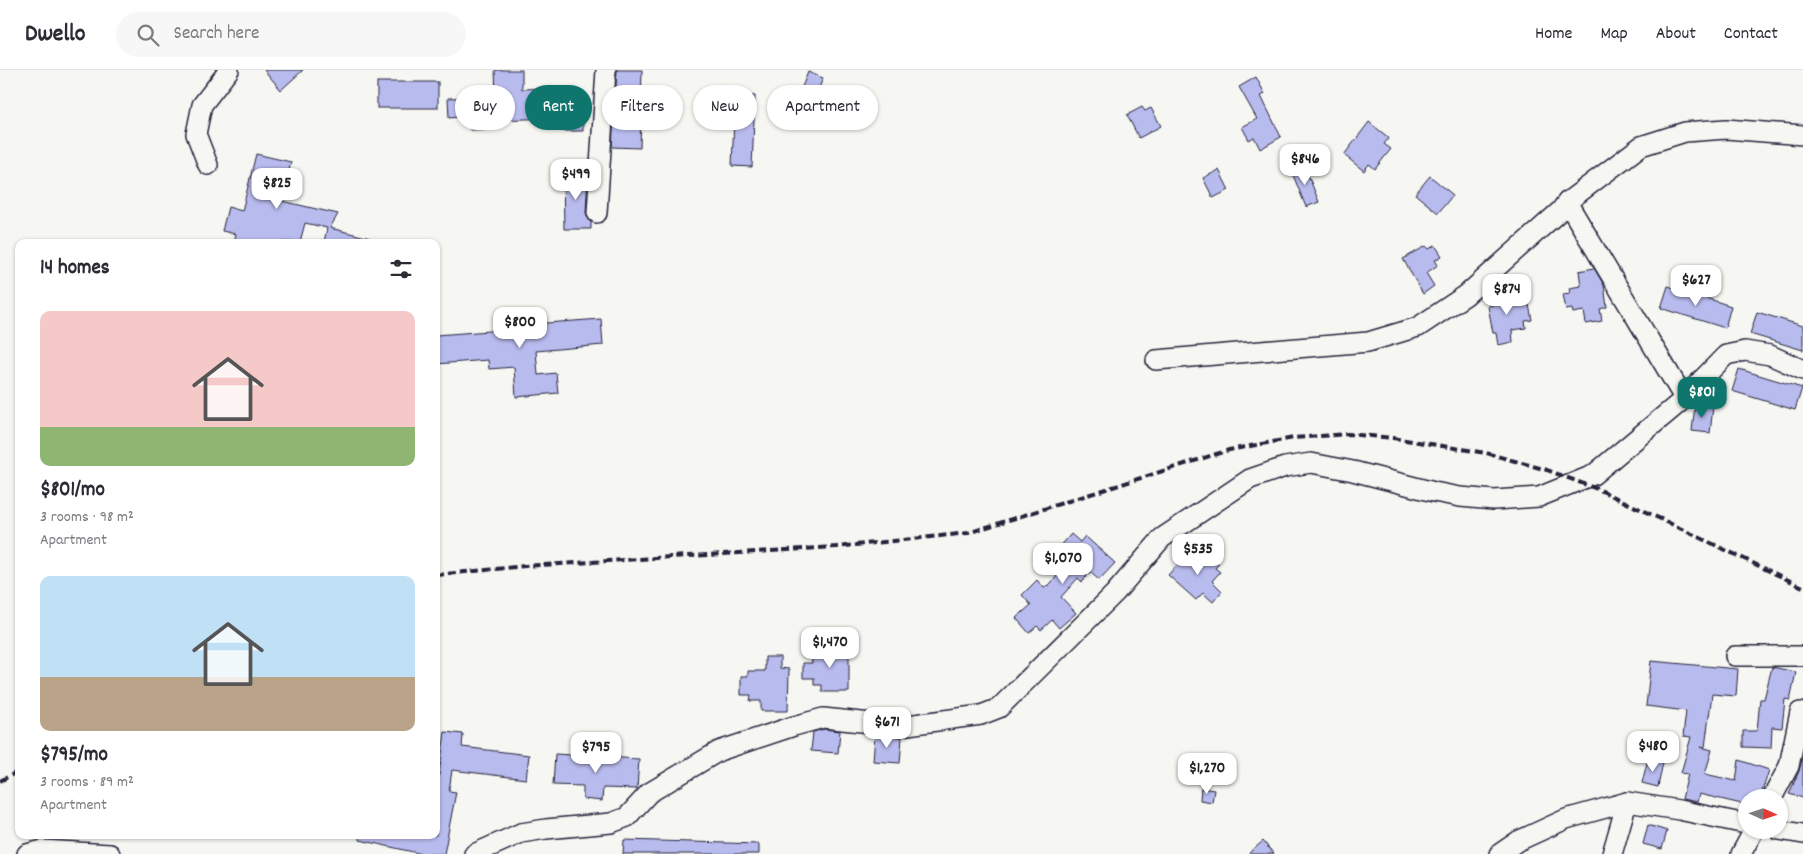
<!DOCTYPE html>
<meta charset="utf-8">
<style>
body{margin:0;font-family:Dekko,sans-serif;background:#f7f7f7;color:#2b2b33;height:100vh;display:flex;flex-direction:column;font-size:19px;white-space:nowrap}
*{box-sizing:border-box;margin:0}
p{font-size:16px;color:#7c7c81}
.icon{flex:none;width:28px;height:28px;fill:none;stroke:currentColor;stroke-width:2;stroke-linecap:round;stroke-linejoin:round}
.map{position:relative;flex:1;overflow:hidden}
.drawer{position:absolute;left:15px;top:169px;width:425px;height:600px;display:flex;flex-direction:column;background:#fff;border-radius:10px;box-shadow:0 1px 4px #0004}
.drawer>*{flex:none}
.top-card{position:absolute;left:455px;top:15px;width:475px;height:45px;display:flex;gap:10px}
.needle{width:32px;rotate:93deg}
.buttons{position:absolute;left:1738px;top:719px;display:grid;gap:10px}
.buttons a{display:grid;place-items:center;width:50px;height:50px;border-radius:50%;background:#fff;box-shadow:0 1px 4px #0004;font-size:25px}
.price{position:absolute;translate:-50% -42px;padding:0 11px;border-radius:10px;background:#fff;color:#222;font-size:16px;line-height:32px;filter:drop-shadow(0 1px 2px #0008)}
.price::after{content:'';position:absolute;left:50%;top:30px;width:15px;height:11px;margin-left:-8px;background:inherit;clip-path:polygon(0 0,100% 0,50% 100%)}
.price.on{background:#0f766e;color:#fff}
ul{padding:0;list-style:none}
li{display:grid;align-content:center;gap:10px;height:265px;padding:0 25px}
li span{display:grid;place-items:center;height:155px;border-radius:10px;color:#555}
li>.icon{margin-inline-start:auto}
span .icon{width:90px;height:90px;fill:#fffc;stroke-width:1}
li b{font-size:21px}
h2{display:flex;justify-content:space-between;align-items:center;height:60px;padding:0 25px;font-size:21px}
.pill{padding:0 18px;border-radius:22px;background:#fff;box-shadow:0 1px 4px #0004;font-size:18px;line-height:45px}
.pill.on{background:#0f766e;color:#fff}
header{display:flex;align-items:center;gap:30px;box-sizing:border-box;height:70px;padding:0 25px;background:#fff;border-bottom:1px solid #e1e1e2}
header strong{font-size:24px}
nav{display:flex;gap:28px;margin-inline-start:auto;font-size:18px}
.search{width:350px;height:45px;background:#f7f7f7;display:flex;align-items:center;gap:12px;box-sizing:border-box;padding:0 18px;border-radius:28px;color:#7c7c81;font-size:19px}
.map>svg:first-child{display:block}
</style>
<header>
<strong>Dwello</strong>
<div class="search"><svg class="icon" aria-label="search" viewBox="0 0 24 24"><circle cx="10" cy="10" r="6"/><path d="M15 15l6 6"/></svg>Search here</div>
<nav><a>Home</a><a>Map</a><a>About</a><a>Contact</a></nav>
</header>
<div class="map">
<svg width="1803" height="784" viewBox="0 0 1803 784">
<rect width="100%" height="100%" fill="#f6f6f2"/>
<filter id="ink" filterUnits="userSpaceOnUse"><feTurbulence type="fractalNoise" baseFrequency=".02" numOctaves="2"/><feDisplacementMap in="SourceGraphic" scale="10" xChannelSelector="R" yChannelSelector="G"/><feConvolveMatrix kernelMatrix="1 2 1 2 8 2 1 2 1" color-interpolation-filters="sRGB"/></filter>
<g filter="url(#ink)">
<!-- building -->
<g fill="#b8bbed" stroke="#22223b">
<polygon points="264,0 303,0 281,20"/>
<polygon points="495,0 522,0 522,19 548,18 548,25 582,24 583,61 561,61 561,48 489,50 490,59 470,60 470,46 449,48 448,28 496,26"/>
<polygon points="617,0 642,0 640,78 612,77"/>
<polygon points="808,2 823,8 815,28 800,22"/>
<polygon points="1256,7 1265,24 1261,26 1281,67 1260,79 1254,67 1249,70 1242,57 1257,49 1239,17"/>
<rect x="377" y="12" width="61" height="26"/>
<polygon points="735,25 755,26 752,97 732,96"/>
<polygon points="1142,37 1145,41 1151,38 1161,56 1139,68 1127,45"/>
<polygon points="1369,52 1389,68 1384,74 1391,79 1375,99 1369,94 1364,101 1344,85"/>
<polygon points="256,84 291,92 282,131 338,144 330,158 370,168 369,172 324,172 327,158 305,153 300,172 234,172 236,164 222,161 228,137 242,141"/>
<polygon points="1304,95 1319,132 1306,137 1291,100"/>
<polygon points="1219,100 1229,120 1213,128 1203,108"/>
<polygon points="588,102 586,143 591,153 591,159 564,159 563,103"/>
<polygon points="1430,106 1453,125 1438,143 1415,124"/>
<polygon points="1435,175 1442,186 1435,190 1438,195 1426,203 1434,216 1423,224 1403,189 1426,176 1429,179"/>
<polygon points="1594,198 1604,215 1607,237 1600,239 1602,251 1586,254 1584,241 1573,243 1572,239 1566,240 1563,224 1570,223 1569,218 1581,216 1579,201"/>
<polygon points="1668,216 1731,236 1725,258 1661,238"/>
<polygon points="1508,218 1510,233 1522,231 1523,236 1529,235 1532,250 1525,251 1526,258 1512,260 1513,272 1498,275 1496,263 1493,263 1488,236 1493,235 1491,221"/>
<polygon points="1757,242 1803,256 1803,280 1750,264"/>
<polygon points="518,244 519,255 601,249 603,275 536,281 538,305 556,303 558,323 516,327 514,297 489,299 488,290 436,294 436,265 503,260 502,245"/>
<polygon points="1739,299 1802,318 1795,340 1732,321"/>
<polygon points="1695,335 1713,337 1710,363 1692,361"/>
<polygon points="1071,464 1080,472 1085,466 1115,493 1099,510 1090,502 1082,512 1078,508 1061,527 1076,543 1059,558 1052,550 1041,560 1037,556 1029,563 1016,548 1031,535 1022,525 1037,510 1044,518 1050,514 1066,496 1062,493 1068,486 1059,478"/>
<polygon points="1204,480 1219,494 1215,498 1220,502 1212,511 1222,521 1213,532 1203,523 1196,530 1168,505 1185,486 1193,493"/>
<polygon points="825,571 841,571 841,582 849,582 849,622 822,622 822,615 814,615 814,608 803,608 803,593 812,593 811,586 825,586"/>
<polygon points="765,587 780,587 780,598 789,599 788,641 761,641 761,631 750,631 751,625 741,625 741,606 748,606 748,601 765,601"/>
<polygon points="1651,591 1738,599 1736,626 1712,624 1705,677 1701,677 1712,680 1705,704 1736,711 1739,690 1769,700 1760,728 1746,728 1746,735 1699,724 1697,732 1682,729 1688,704 1681,703 1691,667 1683,666 1686,641 1646,636"/>
<polygon points="1772,597 1796,602 1790,630 1785,629 1782,658 1772,657 1771,678 1743,677 1743,661 1757,661 1760,629 1764,629"/>
<polygon points="824,659 840,661 838,683 811,681 813,662"/>
<polygon points="445,662 463,664 462,677 529,685 526,709 452,700 449,721 456,722 444,784 422,784 360,770 360,765 436,765 436,725"/>
<polygon points="875,665 902,667 900,693 873,691"/>
<polygon points="555,684 639,689 637,719 603,718 602,731 583,729 583,716 553,715"/>
<polygon points="1803,686 1803,728 1789,724 1799,701"/>
<polygon points="1648,689 1663,692 1658,717 1642,713"/>
<polygon points="1201,718 1214,720 1212,732 1200,730"/>
<polygon points="1648,755 1667,761 1662,779 1643,774"/>
<polygon points="624,770 759,774 759,784 623,784"/>
<polygon points="1263,771 1274,784 1248,784"/>
</g>
<g fill="none" stroke-linecap="round" stroke-linejoin="round">
<defs>
<g id="minor">
<polyline points="208,95 196,64 202,35 229,0"/>
<polyline points="597,143 606,0"/>
<polyline points="1156,290 1368,272 1418,257 1466,225 1560,141 1567,132"/>
<polyline points="1684,328 1567,132 1641,76 1685,62 1726,59 1803,65"/>
<polyline points="1735,586 1803,586"/>
<polyline points="1772,728 1789,696 1800,642"/>
<polyline points="1779,760 1803,764"/>
<polyline points="27,784 43,780 110,784"/>
<polyline points="474,784 521,763 546,759 611,753 627,747 649,723 719,681 794,656 823,648 900,656 981,645 999,638 1115,523 1162,468 1250,409 1285,397 1311,393 1353,401 1434,422 1460,427 1494,430 1539,427 1593,405 1678,334 1726,285 1745,281 1770,285 1803,300"/>
<polyline points="1499,784 1518,771 1566,749 1627,732 1679,740 1746,754"/>
<polyline points="1612,784 1627,732"/>
<polyline points="1741,784 1754,760"/>
</g>
</defs>
<!-- minor casing -->
<use href="#minor" stroke="#22223b" stroke-width="22"/>
<!-- minor -->
<use href="#minor" stroke="#f6f6f2" stroke-width="19"/>
<!-- rail -->
<g stroke="#22223b" stroke-width="4" stroke-dasharray="8 4" stroke-linecap="butt">
<polyline points="436,505 525,496 837,477 968,463 1229,380 1294,368 1348,364 1393,368 1486,383 1547,400 1600,420 1803,517"/>
<polyline points="0,711 19,701"/>
</g>
</g>
</g>
</svg>
<div class="buttons">
<a><svg class="needle" viewBox="-14 -14 28 28"><path d="M0-13l5 13h-10z" fill="#e53935"/><path d="M0 13l5-13h-10z" fill="#7c7c81"/></svg></a>
</div>
<b class="price" style="left:1305px;top:116px">$846</b>
<b class="price" style="left:576px;top:131px">$499</b>
<b class="price" style="left:277px;top:140px">$825</b>
<b class="price" style="left:1696px;top:237px">$627</b>
<b class="price" style="left:1507px;top:246px">$874</b>
<b class="price" style="left:520px;top:279px">$800</b>
<b class="price on" style="left:1702px;top:349px">$801</b>
<b class="price" style="left:1198px;top:506px">$535</b>
<b class="price" style="left:1063px;top:515px">$1,070</b>
<b class="price" style="left:830px;top:599px">$1,470</b>
<b class="price" style="left:887px;top:679px">$671</b>
<b class="price" style="left:1653px;top:703px">$480</b>
<b class="price" style="left:596px;top:704px">$795</b>
<b class="price" style="left:1207px;top:725px">$1,270</b>
<div class="top-card">
<a class="pill">Buy</a>
<a class="pill on">Rent</a>
<a class="pill">Filters</a>
<a class="pill">New</a>
<a class="pill">Apartment</a>
</div>
<section class="drawer">
<h2>14 homes<svg class="icon" aria-label="filters" viewBox="0 0 24 24"><path d="M4 7h16M4 17h16"/><circle cx="9" cy="7" r="2"/><circle cx="15" cy="17" r="2"/></svg></h2>
<ul>
<li><span style="background:linear-gradient(#f6c9c9 75%,#8fb573 0)"><svg class="icon" aria-label="home" viewBox="0 0 24 24"><path d="M3 11l9-7 9 7M6 9v11h12V9"/></svg></span><div><b>$801/mo</b><p>3 rooms · 98 m²</p><p>Apartment</p></div></li>
<li><span style="background:linear-gradient(#bfe0f5 65%,#b9a48a 0)"><svg class="icon" aria-label="home" viewBox="0 0 24 24"><path d="M3 11l9-7 9 7M6 9v11h12V9"/></svg></span><div><b>$795/mo</b><p>3 rooms · 89 m²</p><p>Apartment</p></div></li>
</ul>
</section>
</div>
